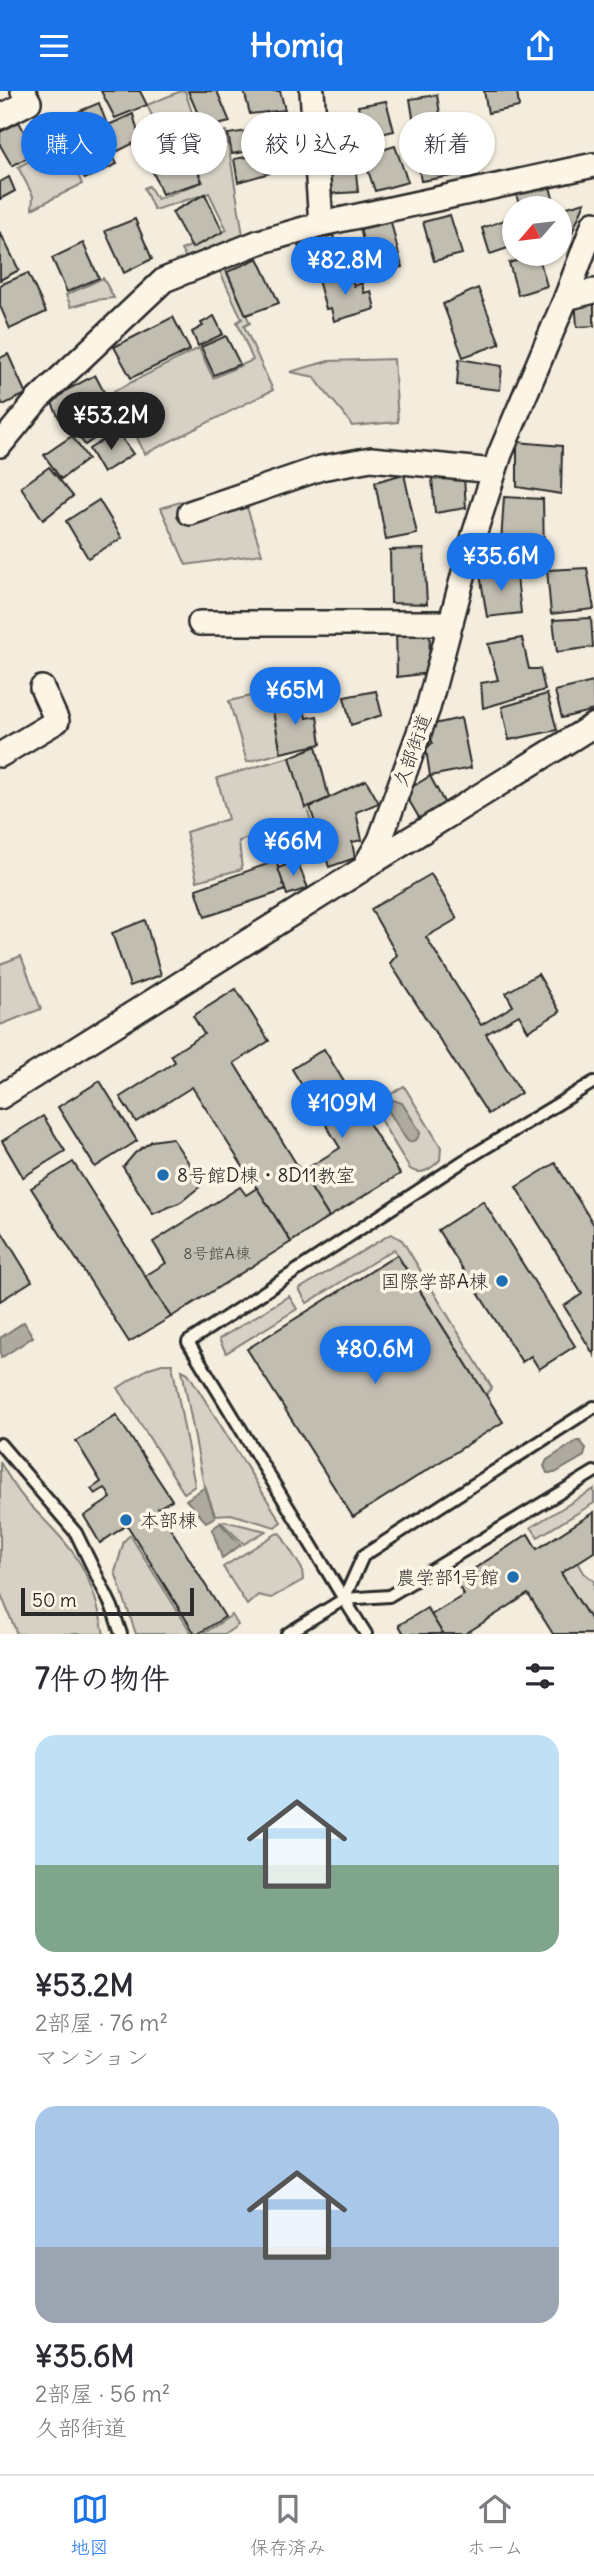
<!DOCTYPE html>
<html lang="ja">
<meta charset="utf-8">
<style>
body{margin:0;font-family:Delius,"Klee One",sans-serif;background:#f7f7f7;color:#2b2b33;height:100vh;display:flex;flex-direction:column;font-size:26px;white-space:nowrap}
*{box-sizing:border-box;margin:0}
p{font-size:23px;color:#7c7c81}
.icon{flex:none;width:38px;height:38px;fill:none;stroke:currentColor;stroke-width:2;stroke-linecap:round;stroke-linejoin:round}
.map{position:relative;height:1543px;overflow:hidden}
.details{display:flex;flex-direction:column;background:#fff;flex:1}
.details>*{flex:none}
.hud{position:absolute;left:21px;top:21px;width:553px;height:63px;display:flex;gap:14px}
.needle{width:46px;rotate:242deg}
.buttons{position:absolute;left:502px;top:105px;display:grid;gap:14px}
.buttons a{display:grid;place-items:center;width:70px;height:70px;border-radius:50%;background:#fff;box-shadow:0 2px 5px #0004;font-size:35px}
.scale{position:absolute;left:21px;bottom:18px;width:173px;box-sizing:border-box;padding-left:7px;border:4px solid #2b2b2b;border-top:0;font-size:19px;line-height:24px;white-space:nowrap;color:#2b2b2b;-webkit-text-stroke:5px #fcf5e5;paint-order:stroke}
.price{position:absolute;translate:-50% -60px;padding:0 16px;border-radius:24px;background:#1a73e8;color:#fff;font-size:23px;line-height:46px;filter:drop-shadow(0 2px 4px #0008)}
.price::after{content:'';position:absolute;left:50%;top:42px;width:21px;height:16px;margin-left:-10px;background:inherit;clip-path:polygon(0 0,100% 0,50% 100%)}
.price.current{background:#222;color:#fff}
ul{padding:0;list-style:none}
li{display:grid;align-content:center;gap:14px;height:371px;padding:0 35px}
li span{display:grid;place-items:center;height:217px;border-radius:21px;color:#555}
li>.icon{margin-inline-start:auto}
span .icon{width:126px;height:126px;fill:#fffc;stroke-width:1}
li b{font-size:30px}
h2{display:flex;justify-content:space-between;align-items:center;height:84px;padding:0 35px;font-size:30px}
.chip{padding:0 24px;border-radius:32px;background:#fff;box-shadow:0 2px 5px #0004;font-size:24px;line-height:63px}
.chip.current{background:#1a73e8;color:#fff}
header{display:flex;justify-content:space-between;align-items:center;height:91px;padding:0 35px;background:#1a73e8;color:#fff;font-size:32px;font-weight:700}
.tab-bar{display:flex;justify-content:space-around;align-items:center;height:98px;border-top:2px solid #e1e1e2;background:#fff;font-size:19px;color:#7c7c81}
.tab-bar a{display:grid;justify-items:center;gap:4px}
.tab-bar .current{color:#1a73e8}
.map>svg:first-child{display:block}
</style>
<header><svg class="icon" aria-label="menu" viewBox="0 0 24 24"><path d="M4 6h16M4 12h16M4 18h16"/></svg>Homiq<svg class="icon" aria-label="share" viewBox="0 0 24 24"><path d="M12 15V3M7 8l5-5 5 5M5 13v7h14v-7"/></svg></header>
<div class="map">
<svg width="594" height="1543" viewBox="0 0 594 1543">
<rect width="100%" height="100%" fill="#f4edde"/>
<filter id="ink" filterUnits="userSpaceOnUse"><feTurbulence type="fractalNoise" baseFrequency=".0143" numOctaves="2"/><feDisplacementMap in="SourceGraphic" scale="14" xChannelSelector="R" yChannelSelector="G"/><feConvolveMatrix kernelMatrix="1 2 1 2 8 2 1 2 1" color-interpolation-filters="sRGB"/></filter>
<g filter="url(#ink)">
<!-- green -->
<g fill="#d6d1c4" stroke="#807e78" stroke-width="2">
<polygon points="181,0 185,0 200,46 226,40 244,150 188,170 181,159 227,139 209,102 154,119 144,97 149,95 157,108 203,91 183,43 179,43 174,33 157,36 147,14"/>
<polygon points="64,51 82,93 32,118 33,105 18,76"/>
<polygon points="220,167 250,232 244,235 273,299 145,363 114,300 199,257 213,287 253,269 237,231 242,228 215,170"/>
<polygon points="103,187 114,207 95,209 71,216 66,204"/>
<path d="M394 268 398 331 352 335C341 315 325 305 315 286L290 281 328 270Z"/>
<polygon points="239,392 262,463 186,474 161,417"/>
<polygon points="269,601 281,662 247,671 229,610"/>
<polygon points="290,666 311,730 239,750 242,778 197,790 186,741 228,728 217,687"/>
<polygon points="21,865 41,918 0,934 0,873"/>
<path d="M404 995 441 1056 440 1069C432 1077 421 1086 410 1078L372 1015Z"/>
<polygon points="391,1143 402,1149 492,1297 486,1304 394,1158 307,1212 299,1198"/>
<polygon points="289,1205 297,1218 226,1262 219,1248"/>
<polygon points="162,1273 172,1273 195,1395 184,1402 118,1297 149,1277"/>
<polygon points="182,1279 188,1282 281,1431 275,1436 231,1423 215,1424 203,1390"/>
<path d="M0 1371C8 1385 17 1400 28 1412 45 1430 63 1446 76 1466 91 1488 99 1517 104 1543H17L0 1501Z"/>
<polygon points="594,1398 594,1412 538,1446 531,1436"/>
<polygon points="224,1430 266,1440 244,1453 221,1431"/>
<polygon points="280,1442 302,1478 303,1489 271,1507 258,1504 247,1514 223,1476 276,1443"/>
<polygon points="130,1444 192,1543 136,1543 115,1481 124,1450"/>
<polygon points="578,1471 584,1482 594,1490 594,1534 561,1482"/>
<polygon points="232,1524 238,1534 225,1543 203,1543"/>
</g>
<!-- water -->
<g fill="#afaaa0" stroke="#7a7771" stroke-width="2">
<polygon points="393,1009 402,1012 419,1039 420,1043 416,1049 409,1051 406,1048 388,1019 389,1011"/>
<polygon points="24,1231 33,1246 1,1267 0,1247"/>
<polygon points="577,1350 580,1350 586,1357 584,1365 555,1382 547,1382 544,1375 547,1369"/>
<polygon points="205,1396 215,1426 206,1431 186,1409"/>
<polygon points="220,1432 241,1454 222,1467 212,1438"/>
</g>
<!-- building -->
<g fill="#c2bdb1" stroke="#2b2b2b" stroke-width="2">
<polygon points="101,0 140,0 147,14 115,27"/>
<polygon points="188,0 217,0 230,31 204,37"/>
<polygon points="244,0 280,0 285,19 250,23"/>
<polygon points="484,0 517,0 519,16 488,22"/>
<polygon points="437,4 443,41 416,45 410,8"/>
<polygon points="386,10 394,40 363,47 358,15"/>
<polygon points="99,12 106,31 78,43 70,24"/>
<polygon points="133,23 140,49 112,63 117,73 85,88 68,52"/>
<polygon points="19,31 36,62 12,75 0,54 0,41"/>
<polygon points="265,37 269,56 232,63 228,43"/>
<polygon points="352,42 358,101 326,103 320,45"/>
<polygon points="183,43 202,91 162,103 143,56"/>
<polygon points="446,47 452,85 421,90 414,51"/>
<polygon points="395,55 408,91 375,100 363,65"/>
<polygon points="268,62 270,82 238,91 234,68"/>
<polygon points="9,86 15,100 0,108 0,91"/>
<polygon points="548,88 554,111 536,117 520,117 514,96"/>
<polygon points="205,103 223,141 192,157 172,121"/>
<polygon points="585,111 572,142 560,145 560,118"/>
<polygon points="450,124 462,163 434,170 423,131"/>
<polygon points="510,127 514,142 514,155 490,163 482,137"/>
<polygon points="135,128 152,168 124,182 105,140"/>
<polygon points="391,131 402,176 372,183 360,138"/>
<polygon points="0,141 19,179 0,189"/>
<polygon points="333,144 342,175 307,186 298,154"/>
<polygon points="83,152 99,187 67,201 52,167"/>
<polygon points="538,163 547,195 518,204 509,172"/>
<polygon points="258,167 279,212 246,224 227,181"/>
<polygon points="28,182 46,221 10,238 0,215 0,194"/>
<polygon points="350,182 354,195 362,192 364,202 371,200 375,218 334,230 331,217 326,218 318,189"/>
<polygon points="478,197 500,253 463,266 443,213"/>
<polygon points="594,206 594,235 577,236 575,207"/>
<polygon points="214,225 223,243 198,255 192,241 203,235 201,232"/>
<polygon points="173,226 190,259 131,287 114,256"/>
<polygon points="226,245 240,273 214,284 201,256"/>
<polygon points="8,263 26,303 3,314 0,308 0,267"/>
<polygon points="459,268 502,275 500,299 457,294"/>
<polygon points="95,284 105,303 59,327 50,308"/>
<polygon points="97,312 111,336 85,354 69,330"/>
<polygon points="117,340 133,363 103,382 89,358"/>
<polygon points="72,345 88,368 61,388 44,364"/>
<polygon points="517,351 562,355 561,403 517,396"/>
<polygon points="49,376 73,405 43,429 21,396"/>
<polygon points="404,383 417,443 386,449 375,391"/>
<polygon points="432,387 464,387 466,417 435,422"/>
<polygon points="504,406 543,408 544,466 500,467"/>
<polygon points="99,409 122,447 88,467 66,430"/>
<polygon points="424,458 427,513 391,512 390,459"/>
<polygon points="516,477 521,522 487,526 480,483"/>
<polygon points="587,477 594,518 551,523 547,479"/>
<polygon points="591,527 593,556 557,561 553,529"/>
<polygon points="396,538 430,538 429,582 397,586"/>
<polygon points="522,547 529,578 540,578 545,599 483,617 481,592 498,589 488,553"/>
<polygon points="593,591 594,619 562,627 555,600"/>
<polygon points="376,600 382,624 351,634 344,606"/>
<polygon points="547,603 557,639 509,649 502,616"/>
<polygon points="302,608 306,627 317,625 321,653 281,662 272,615"/>
<polygon points="461,627 471,677 430,685 426,658 432,652 430,634"/>
<polygon points="316,655 329,707 305,717 290,666"/>
<polygon points="430,685 445,713 421,730 404,701"/>
<polygon points="366,689 379,712 356,721 362,749 352,751 355,767 329,776 310,716"/>
<polygon points="276,770 286,799 205,826 196,798"/>
<polygon points="297,770 308,797 287,804 278,777"/>
<polygon points="431,783 457,828 426,846 481,934 513,915 506,902 538,883 560,921 528,940 519,924 486,943 521,1002 488,1023 390,872 397,864 371,818"/>
<polygon points="145,829 161,884 130,895 112,842"/>
<polygon points="236,898 269,950 234,972 329,1126 291,1151 192,996 136,1031 120,1006 175,971 171,964 204,943 193,925"/>
<polygon points="324,958 400,1083 329,1126 301,1081 340,1057 292,978"/>
<polygon points="100,990 137,1050 95,1076 58,1016"/>
<polygon points="43,1025 65,1060 23,1086 2,1050"/>
<polygon points="172,1047 203,1093 181,1111 153,1123 123,1076 135,1062 152,1050"/>
<polygon points="73,1071 171,1226 129,1251 31,1097"/>
<polygon points="555,1072 594,1134 594,1264 564,1215 582,1203 516,1096"/>
<polygon points="240,1096 246,1104 257,1097 291,1151 171,1226 145,1185 166,1172 153,1151"/>
<polygon points="483,1110 575,1255 539,1278 531,1265 522,1271 438,1139"/>
<polygon points="0,1138 32,1190 0,1210"/>
<polygon points="397,1164 503,1331 353,1426 247,1258"/>
<polygon points="116,1324 172,1409 158,1417 225,1526 198,1543 195,1543 127,1434 100,1452 84,1425 111,1407 105,1397 95,1403 91,1398 101,1391 76,1350"/>
<polygon points="594,1421 594,1461 561,1482 594,1534 594,1543 553,1543 528,1503 465,1543 443,1543 431,1524 464,1504 455,1490 528,1443 537,1458"/>
<polygon points="427,1517 443,1543 404,1543 399,1534"/>
</g>
<g fill="none" stroke-linecap="round" stroke-linejoin="round">
<defs>
<g id="lane">
<polyline points="0,1353 76,1442 112,1516 121,1543"/>
<polyline points="344,1508 188,1251 465,1069 594,991"/>
<polyline points="287,1543 344,1508 389,1505 594,1381"/>
<polyline points="366,1543 344,1508 363,1465 594,1316"/>
</g>
<g id="street">
<polyline points="312,0 321,133"/>
<polyline points="0,26 29,11 23,0"/>
<polyline points="566,207 594,200"/>
<polyline points="0,354 38,308 164,189 259,151 321,133 594,74"/>
<polyline points="190,422 321,377 371,368 494,380"/>
<polyline points="200,532 451,532"/>
<polyline points="0,664 57,630 42,597"/>
<polyline points="365,776 594,634"/>
<polyline points="0,1006 363,778 380,749 428,617 474,444 500,363 566,207 594,132"/>
</g>
</defs>
<!-- lane casing -->
<use href="#lane" stroke="#2b2b2b" stroke-width="16"/>
<!-- street casing -->
<use href="#street" stroke="#2b2b2b" stroke-width="28"/>
<!-- lane -->
<use href="#lane" stroke="#fcf5e5" stroke-width="10"/>
<!-- street -->
<use href="#street" stroke="#fcf5e5" stroke-width="23"/>
</g>
</g>
<!-- markers -->
<g fill="#1f6fb2" stroke="#fcf5e5" stroke-width="2.5">
<circle cx="163" cy="1084" r="7"/>
<circle cx="502" cy="1190" r="7"/>
<circle cx="126" cy="1429" r="7"/>
<circle cx="513" cy="1486" r="7"/>
</g>
<g text-anchor="middle" stroke-width="7" stroke-linejoin="round" paint-order="stroke">
<!-- number labels -->
<g font-size="16" fill="#51504c">
<text x="217" y="1168">8号館A棟</text>
</g>
<!-- street labels -->
<g font-size="19" fill="#2b2b2b" stroke="#fcf5e5">
<text transform="translate(412 659) rotate(-70)" y="7">久部街道</text>
</g>
<!-- poi labels -->
<g font-size="19" fill="#2b2b2b" stroke="#fcf5e5" text-anchor="start">
<text x="177" y="1091">8号館D棟・8D11教室</text>
<text x="488" y="1197" text-anchor="end">国際学部A棟</text>
<text x="140" y="1436">本部棟</text>
<text x="499" y="1493" text-anchor="end">農学部1号館</text>
</g>
</g>
</svg>
<div class="buttons">
<a><svg class="needle" viewBox="-14 -14 28 28"><path d="M0-13l5 13h-10z" fill="#e53935"/><path d="M0 13l5-13h-10z" fill="#7c7c81"/></svg></a>
</div>
<div class="scale">50 m</div>
<b class="price" style="left:345px;top:206px">¥82.8M</b>
<b class="price current" style="left:111px;top:361px">¥53.2M</b>
<b class="price" style="left:501px;top:502px">¥35.6M</b>
<b class="price" style="left:295px;top:636px">¥65M</b>
<b class="price" style="left:293px;top:787px">¥66M</b>
<b class="price" style="left:342px;top:1049px">¥109M</b>
<b class="price" style="left:375px;top:1295px">¥80.6M</b>
<div class="hud">
<a class="chip current">購入</a>
<a class="chip">賃貸</a>
<a class="chip">絞り込み</a>
<a class="chip">新着</a>
</div>
</div>
<section class="details">
<h2>7件の物件<svg class="icon" aria-label="filters" viewBox="0 0 24 24"><path d="M4 7h16M4 17h16"/><circle cx="9" cy="7" r="2"/><circle cx="15" cy="17" r="2"/></svg></h2>
<ul>
<li><span style="background:linear-gradient(#bfe0f5 60%,#7fa58c 0)"><svg class="icon" aria-label="home" viewBox="0 0 24 24"><path d="M3 11l9-7 9 7M6 9v11h12V9"/></svg></span><div><b>¥53.2M</b><p>2部屋 · 76 m²</p><p>マンション</p></div></li>
<li><span style="background:linear-gradient(#a9c7e8 65%,#9aa5b1 0)"><svg class="icon" aria-label="home" viewBox="0 0 24 24"><path d="M3 11l9-7 9 7M6 9v11h12V9"/></svg></span><div><b>¥35.6M</b><p>2部屋 · 56 m²</p><p>久部街道</p></div></li>
</ul>
</section>
<nav class="tab-bar">
<a class="current"><svg class="icon" aria-label="map" viewBox="0 0 24 24"><path d="M3 6l6-2 6 2 6-2v14l-6 2-6-2-6 2zM9 4v14M15 6v14"/></svg>地図</a>
<a><svg class="icon" aria-label="saved" viewBox="0 0 24 24"><path d="M7 4h10v16l-5-4-5 4z"/></svg>保存済み</a>
<a><svg class="icon" aria-label="home" viewBox="0 0 24 24"><path d="M3 11l9-7 9 7M6 9v11h12V9"/></svg>ホーム</a>
</nav>
